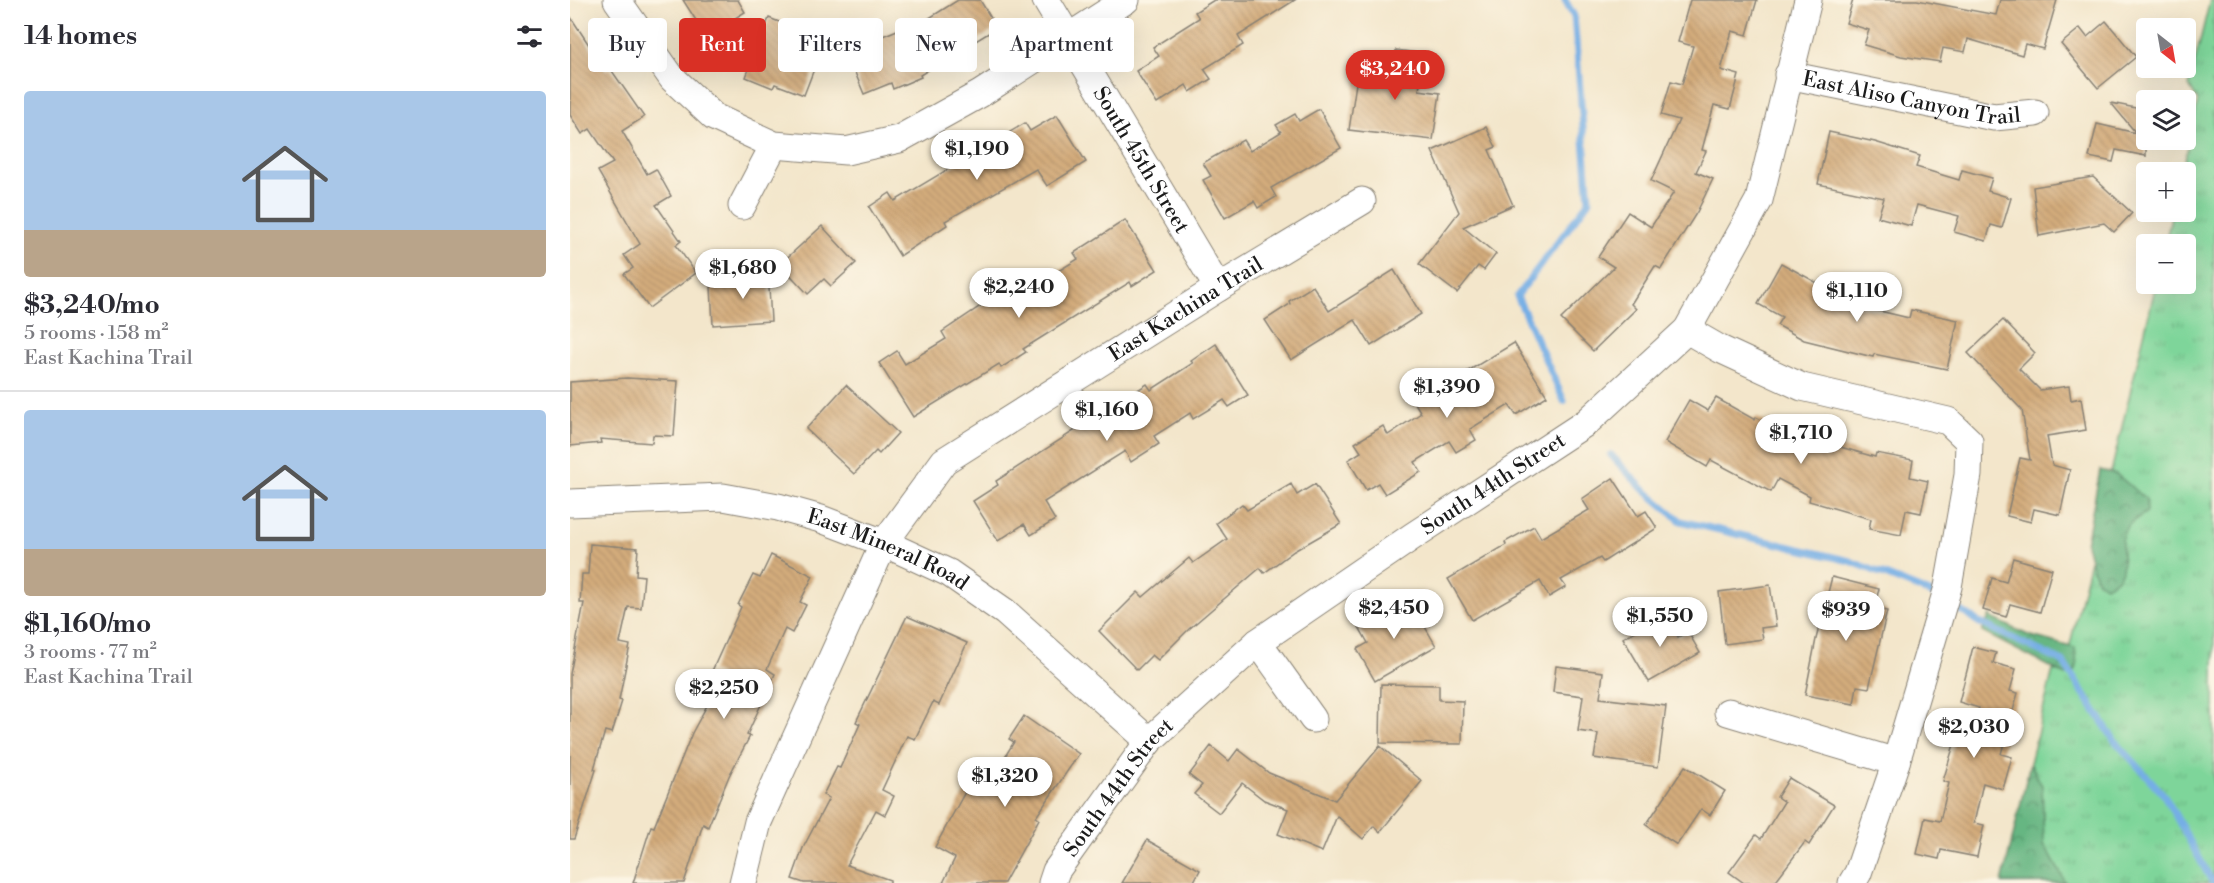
<!DOCTYPE html>
<meta charset="utf-8">
<style>
body{margin:0;font-family:"Libre Bodoni",serif;background:#f2f2f3;color:#2b2b33;height:100vh;display:flex;flex-direction:column;font-size:22px;white-space:nowrap}
*{box-sizing:border-box;margin:0}
p{font-size:20px;color:#7c7c81}
.icon{flex:none;width:33px;height:33px;fill:none;stroke:currentColor;stroke-width:2;stroke-linecap:round;stroke-linejoin:round}
.map{position:relative;flex:1;overflow:hidden}
.details{display:flex;flex-direction:column;background:#fff;width:570px}
.details>*{flex:none}
.guide{position:absolute;left:18px;top:18px;width:570px;height:54px;display:flex;gap:12px}
.needle{width:39px;rotate:149deg}
.controls{position:absolute;left:1566px;top:18px;display:grid;gap:12px}
.controls a{display:grid;place-items:center;width:60px;height:60px;border-radius:6px;background:#fff;box-shadow:0 6px 24px #0002;font-size:30px}
.price{position:absolute;translate:-50% -51px;padding:0 14px;border-radius:21px;background:#fff;color:#222;font-size:20px;line-height:39px;filter:drop-shadow(0 2px 3px #0008)}
.price::after{content:'';position:absolute;left:50%;top:36px;width:18px;height:14px;margin-left:-9px;background:inherit;clip-path:polygon(0 0,100% 0,50% 100%)}
.price.active{background:#d93025;color:#fff}
ul{padding:0;list-style:none}
li{display:grid;align-content:center;gap:12px;height:318px;padding:0 24px}
li+li{border-top:2px solid #e1e1e2}
li span{display:grid;place-items:center;height:186px;border-radius:6px;color:#555}
li>.icon{margin-inline-start:auto}
span .icon{width:108px;height:108px;fill:#fffc;stroke-width:1}
li b{font-size:26px}
h2{display:flex;justify-content:space-between;align-items:center;height:72px;padding:0 24px;font-size:26px}
.chip{padding:0 21px;border-radius:6px;background:#fff;box-shadow:0 6px 24px #0002;font-size:21px;line-height:54px}
.chip.active{background:#d93025;color:#fff}
main{display:flex;flex:1;min-height:0}
.map>svg:first-child{display:block}
</style>
<main>
<section class="details">
<h2>14 homes<svg class="icon" aria-label="filters" viewBox="0 0 24 24"><path d="M4 7h16M4 17h16"/><circle cx="9" cy="7" r="2"/><circle cx="15" cy="17" r="2"/></svg></h2>
<ul>
<li><span style="background:linear-gradient(#a9c7e8 75%,#b9a48a 0)"><svg class="icon" aria-label="home" viewBox="0 0 24 24"><path d="M3 11l9-7 9 7M6 9v11h12V9"/></svg></span><div><b>$3,240/mo</b><p>5 rooms · 158 m²</p><p>East Kachina Trail</p></div></li>
<li><span style="background:linear-gradient(#a9c7e8 75%,#b9a48a 0)"><svg class="icon" aria-label="home" viewBox="0 0 24 24"><path d="M3 11l9-7 9 7M6 9v11h12V9"/></svg></span><div><b>$1,160/mo</b><p>3 rooms · 77 m²</p><p>East Kachina Trail</p></div></li>
</ul>
</section>
<div class="map">
<svg width="1644" height="883" viewBox="0 0 1644 883">
<defs>
<pattern id="grass-tufts" width="24" height="20" patternUnits="userSpaceOnUse" patternTransform="scale(1.5)"><rect width="24" height="20" fill="#7ed59a"/><path d="M3 7l-1-3M5 7V3M7 7l1-3M15 17l-1-3M17 17v-4M19 17l1-3" fill="none" stroke="#6cb684"/></pattern>
<pattern id="forest-crowns" width="20" height="18" patternUnits="userSpaceOnUse" patternTransform="scale(1.5)"><rect width="20" height="18" fill="#66b682"/><path d="M2 6a3 3 0 1 1 6 0M12 15a3 3 0 1 1 6 0" fill="none" stroke="#53936a"/></pattern>
<pattern id="building-back-hatch" width="6" height="6" patternUnits="userSpaceOnUse" patternTransform="scale(1.5)"><rect width="6" height="6" fill="#d3ac7c"/><path d="M-1 5l2 2M0 0l6 6M5-1l2 2" fill="none" stroke="#b5936b"/></pattern>
</defs>
<rect width="100%" height="100%" fill="#fcf5e5"/>
<filter id="ink" filterUnits="userSpaceOnUse"><feTurbulence type="fractalNoise" baseFrequency=".0167" numOctaves="2"/><feDisplacementMap in="SourceGraphic" scale="12" xChannelSelector="R" yChannelSelector="G"/><feConvolveMatrix kernelMatrix="1 2 1 2 8 2 1 2 1" color-interpolation-filters="sRGB"/></filter>
<filter id="wash" filterUnits="userSpaceOnUse"><feTurbulence type="fractalNoise" baseFrequency=".008" numOctaves="4" result="noise"/><feDisplacementMap in="SourceGraphic" scale="24" xChannelSelector="R" yChannelSelector="G"/><feGaussianBlur stdDeviation="1.35" result="paint"/><feColorMatrix in="noise" values="0 0 0 0 0 0 0 0 0 0 0 0 0 0 0 0 0 1.4 0 .05"/><feComposite in="paint" operator="in"/></filter>
<g filter="url(#wash)">
<rect width="100%" height="100%" fill="#f3e6cb"/>
<!-- grass -->
<polygon fill="url(#grass-tufts)" stroke="#4d785b" stroke-width="1.5" points="1640,0 1644,0 1644,883 1434,883 1465,772 1460,763 1483,670 1492,673 1497,657 1586,284 1616,284 1616,244 1595,244 1602,212 1616,212 1616,172 1612,172 1628,101 1619,86"/>
<!-- forest -->
<g fill="url(#forest-crowns)" stroke="#41694f" stroke-width="1.5">
<path d="M1530 470 1546 474 1576 499 1577 512C1567 518 1556 524 1553 535 1547 557 1564 572 1536 586L1528 582 1523 570 1516 544Z"/>
<polygon points="1420,615 1422,618 1458,635 1505,648 1507,666 1505,671 1496,675 1412,632"/>
<polygon points="1460,763 1472,786 1474,844 1496,883 1432,883"/>
</g>
<g fill="none" stroke-linecap="round" stroke-linejoin="round">
<!-- stream -->
<g stroke="#75aee5" stroke-width="7">
<polyline points="994,401 947,296 1019,201 1004,16 995,0"/>
<polyline points="1041,455 1073,489 1111,521 1280,561 1370,597"/>
<polyline points="1379,603 1410,623 1493,662 1545,741 1594,795 1643,883"/>
</g>
</g>
<g id="blocks">
<!-- building -->
<g fill="url(#building-back-hatch)">
<polygon points="113,0 168,0 175,12 136,36"/>
<polygon points="388,0 410,0 427,28 350,75 351,77 323,89 321,83 294,94 276,51 332,28 334,34"/>
<polygon points="644,0 725,0 668,36 673,45 634,69 641,79 620,92 616,85 587,104 566,71 589,56 583,47 629,18 625,12"/>
<polygon points="1120,0 1187,0 1177,35 1162,31 1151,70 1169,75 1160,109 1144,105 1132,150 1136,151 1126,172 1143,179 1127,212 1091,269 1085,266 1061,304 1066,309 1023,351 991,319 1044,267 1028,257 1058,212 1081,227 1104,192 1081,181 1109,120 1091,115 1101,81 1112,84 1123,46 1108,42"/>
<polygon points="1283,0 1347,0 1426,15 1430,0 1487,0 1473,49 1455,44 1452,55 1398,39 1395,52 1373,48 1370,62 1331,56 1294,45 1299,30 1276,23"/>
<polygon points="0,16 36,71 40,68 74,117 52,131 77,174 86,169 101,196 86,205 111,241 106,245 126,273 79,308 54,274 63,268 54,255 70,244 28,171 43,163 20,129 12,134 0,115"/>
<polygon points="199,18 227,29 223,40 251,51 234,95 205,84 203,88 176,77"/>
<polygon points="1536,21 1566,57 1528,88 1491,44 1510,28 1517,37"/>
<polygon points="826,50 855,54 849,90 870,93 863,140 779,130 788,70 823,75"/>
<polygon points="1541,103 1576,110 1576,156 1546,150 1543,162 1519,157 1527,124 1566,133"/>
<polygon points="749,109 771,148 701,188 706,197 688,208 684,201 655,218 633,180 641,176 633,163 673,140 680,151 711,132 706,125 725,114 729,121"/>
<polygon points="487,115 516,162 477,186 466,169 375,221 377,225 330,256 299,207 320,193 325,201 455,123 460,131"/>
<polygon points="916,127 926,147 919,150 943,205 893,227 926,254 914,270 908,266 887,293 849,264 889,212 862,151"/>
<polygon points="1259,132 1305,142 1350,156 1346,167 1389,180 1392,170 1422,178 1418,191 1441,198 1432,228 1421,225 1416,241 1384,232 1389,216 1347,205 1341,226 1308,217 1314,198 1248,184"/>
<polygon points="1523,177 1562,213 1544,232 1534,223 1469,236 1463,187"/>
<polygon points="555,220 587,270 562,286 560,282 453,349 456,352 431,368 429,364 343,417 309,363 327,351 335,364 376,339 372,332 439,287 465,271 472,281 508,259 504,253"/>
<polygon points="252,226 286,263 261,286 254,279 238,294 210,264"/>
<polygon points="1211,263 1253,286 1247,296 1339,318 1341,310 1388,320 1377,369 1304,354 1303,357 1234,340 1207,325 1212,317 1188,304"/>
<polygon points="824,270 851,314 801,346 785,320 721,360 695,320 720,304 719,301 743,286 759,311"/>
<polygon points="198,271 201,321 143,325 141,286 169,284 169,273"/>
<polygon points="1433,320 1465,353 1449,369 1470,390 1499,386 1501,400 1511,398 1516,430 1477,436 1482,465 1500,470 1490,515 1464,509 1461,522 1437,516 1450,458 1460,460 1452,410 1398,353"/>
<polygon points="944,343 977,396 946,415 939,405 900,429 906,440 886,452 879,441 845,462 851,472 815,494 808,483 796,490 778,460 791,452 785,443 813,426 818,435 851,413 845,403"/>
<polygon points="646,344 678,395 659,407 654,400 623,419 620,413 584,436 589,444 561,462 555,451 474,502 485,520 461,535 454,524 428,541 403,501 428,485 426,481 577,384 581,390 623,363 621,361"/>
<polygon points="57,378 108,381 104,436 83,435 82,443 30,439 31,443 0,446 0,382"/>
<polygon points="276,385 328,433 309,454 306,451 284,474 236,429"/>
<polygon points="1146,398 1185,420 1186,417 1244,448 1246,440 1305,457 1306,453 1343,460 1340,477 1358,481 1351,513 1336,510 1331,535 1299,529 1301,519 1239,501 1240,496 1208,479 1201,492 1141,460 1137,467 1095,442 1119,400 1138,411"/>
<polygon points="1043,478 1068,516 1076,511 1087,528 1033,562 1030,558 991,580 996,587 979,597 970,581 902,620 878,579 936,545 935,542 964,526 971,538 1019,510 1012,499"/>
<polygon points="721,484 727,495 745,484 771,524 724,551 694,573 690,568 619,629 588,660 582,655 567,670 529,631 568,592 573,597 619,558 623,563 657,539 646,523 672,504 677,510"/>
<polygon points="20,544 68,548 66,575 74,576 71,608 58,607 50,643 60,645 49,700 52,701 42,733 35,731 24,769 26,770 4,839 0,839 0,674 14,603 10,603 12,574 18,574"/>
<polygon points="201,555 243,576 230,602 236,605 222,633 215,629 197,669 205,674 177,735 180,736 159,776 138,827 133,824 114,883 63,883 81,826 84,827 122,733 153,676 142,671 171,607 168,605 183,575 190,578"/>
<polygon points="1443,558 1482,569 1470,612 1440,604 1436,617 1413,610 1422,578 1436,582"/>
<polygon points="1262,577 1309,589 1304,608 1317,611 1299,688 1287,686 1284,704 1235,695 1246,639"/>
<polygon points="1200,585 1206,626 1191,628 1193,639 1155,644 1149,592"/>
<polygon points="839,599 866,646 805,681 787,649 798,643 789,627"/>
<polygon points="1094,615 1108,637 1118,632 1130,653 1079,682 1053,638"/>
<polygon points="337,616 397,643 369,705 363,702 345,739 337,736 312,790 324,796 315,815 306,810 277,865 320,880 320,883 234,883 222,879 233,848 259,798 253,795 267,767 270,768 290,724 286,722"/>
<polygon points="1403,647 1426,653 1423,663 1446,669 1440,691 1448,693 1431,754 1442,757 1433,789 1413,783 1404,823 1414,825 1407,857 1371,850 1369,859 1347,854 1355,818 1370,821 1379,783 1373,781 1385,741 1398,745 1409,708 1389,702"/>
<polygon points="986,666 1033,672 1030,698 1096,706 1088,767 1024,758 1028,734 1008,731 1013,696 983,692"/>
<polygon points="811,684 869,685 869,700 893,701 892,744 810,743"/>
<polygon points="454,716 509,754 466,817 469,819 434,883 373,883 385,858 365,847 401,781 415,789 444,742 439,739"/>
<polygon points="641,746 659,761 668,749 699,773 765,800 810,746 852,781 810,832 804,826 793,839 767,816 752,852 708,834 718,809 694,800 672,783 649,813 624,794 632,785 619,775"/>
<polygon points="1115,766 1155,791 1140,815 1131,809 1107,845 1076,825"/>
<polygon points="1219,778 1264,805 1239,845 1235,842 1204,883 1174,883 1159,872 1186,835 1191,839 1214,802 1207,797"/>
<polygon points="577,840 630,870 623,883 552,883"/>
</g>
</g>
</g>
<g filter="url(#ink)">
<use href="#blocks" fill-opacity="0" stroke="#888174" stroke-width="1.5"/>
<g fill="none" stroke-linecap="round" stroke-linejoin="round">
<defs>
<g id="minor">
<polyline points="47,0 102,78 144,117 204,145 276,151 329,139 410,94 556,0"/>
<path id="s1" d="M476 0 648 288"/>
<path id="s2" d="M1218 75 1424 117 1465 113"/>
<polyline points="172,206 204,145"/>
<polyline points="1117,330 1150,349 1232,387 1378,421 1399,441 1398,475 1378,587 1326,762 1288,873 1282,883"/>
<path id="s3" d="M0 503 153 497 208 507 251 519 314 543 379 573 435 612 579 741"/>
<polyline points="688,642 743,719"/>
<polyline points="1158,712 1326,762"/>
<path id="s4" d="M173 883 188 822 314 543 374 461 648 288 792 201"/>
<path id="s5" d="M482 883 486 871 579 741 688 642 843 536 1017 422 1117 330 1189 200 1238 0"/>
</g>
</defs>
<!-- minor casing -->
<use href="#minor" stroke="#888174" stroke-width="29"/>
<!-- minor -->
<use href="#minor" stroke="#fff" stroke-width="27"/>
</g>
</g>
<g text-anchor="middle" stroke-width="4.5" stroke-linejoin="round" paint-order="stroke">
<!-- street labels -->
<g font-size="21" fill="#1c1c1c" stroke="#fcf5e5">
<text dy="7" stroke="none"><textPath href="#s2" startOffset="126">East Aliso Canyon Trail</textPath></text>
<text dy="7" stroke="none"><textPath href="#s1" startOffset="186">South 45th Street</textPath></text>
<text dy="7" stroke="none"><textPath href="#s4" startOffset="756">East Kachina Trail</textPath></text>
<text dy="7" stroke="none"><textPath href="#s5" startOffset="603">South 44th Street</textPath></text>
<text dy="7" stroke="none"><textPath href="#s3" startOffset="327">East Mineral Road</textPath></text>
<text dy="7" stroke="none"><textPath href="#s5" startOffset="117">South 44th Street</textPath></text>
</g>
</g>
</svg>
<div class="controls">
<a><svg class="needle" viewBox="-14 -14 28 28"><path d="M0-13l5 13h-10z" fill="#e53935"/><path d="M0 13l5-13h-10z" fill="#7c7c81"/></svg></a>
<a><svg class="icon" aria-label="layers" viewBox="0 0 24 24"><path d="M12 4l9 5-9 5-9-5zM3 14l9 5 9-5"/></svg></a>
<a>+</a>
<a>−</a>
</div>
<b class="price active" style="left:825px;top:101px">$3,240</b>
<b class="price" style="left:407px;top:181px">$1,190</b>
<b class="price" style="left:173px;top:300px">$1,680</b>
<b class="price" style="left:449px;top:319px">$2,240</b>
<b class="price" style="left:1287px;top:323px">$1,110</b>
<b class="price" style="left:877px;top:419px">$1,390</b>
<b class="price" style="left:537px;top:442px">$1,160</b>
<b class="price" style="left:1231px;top:465px">$1,710</b>
<b class="price" style="left:824px;top:640px">$2,450</b>
<b class="price" style="left:1276px;top:642px">$939</b>
<b class="price" style="left:1090px;top:648px">$1,550</b>
<b class="price" style="left:154px;top:720px">$2,250</b>
<b class="price" style="left:1404px;top:759px">$2,030</b>
<b class="price" style="left:435px;top:808px">$1,320</b>
<div class="guide">
<a class="chip">Buy</a>
<a class="chip active">Rent</a>
<a class="chip">Filters</a>
<a class="chip">New</a>
<a class="chip">Apartment</a>
</div>
</div>
</main>
